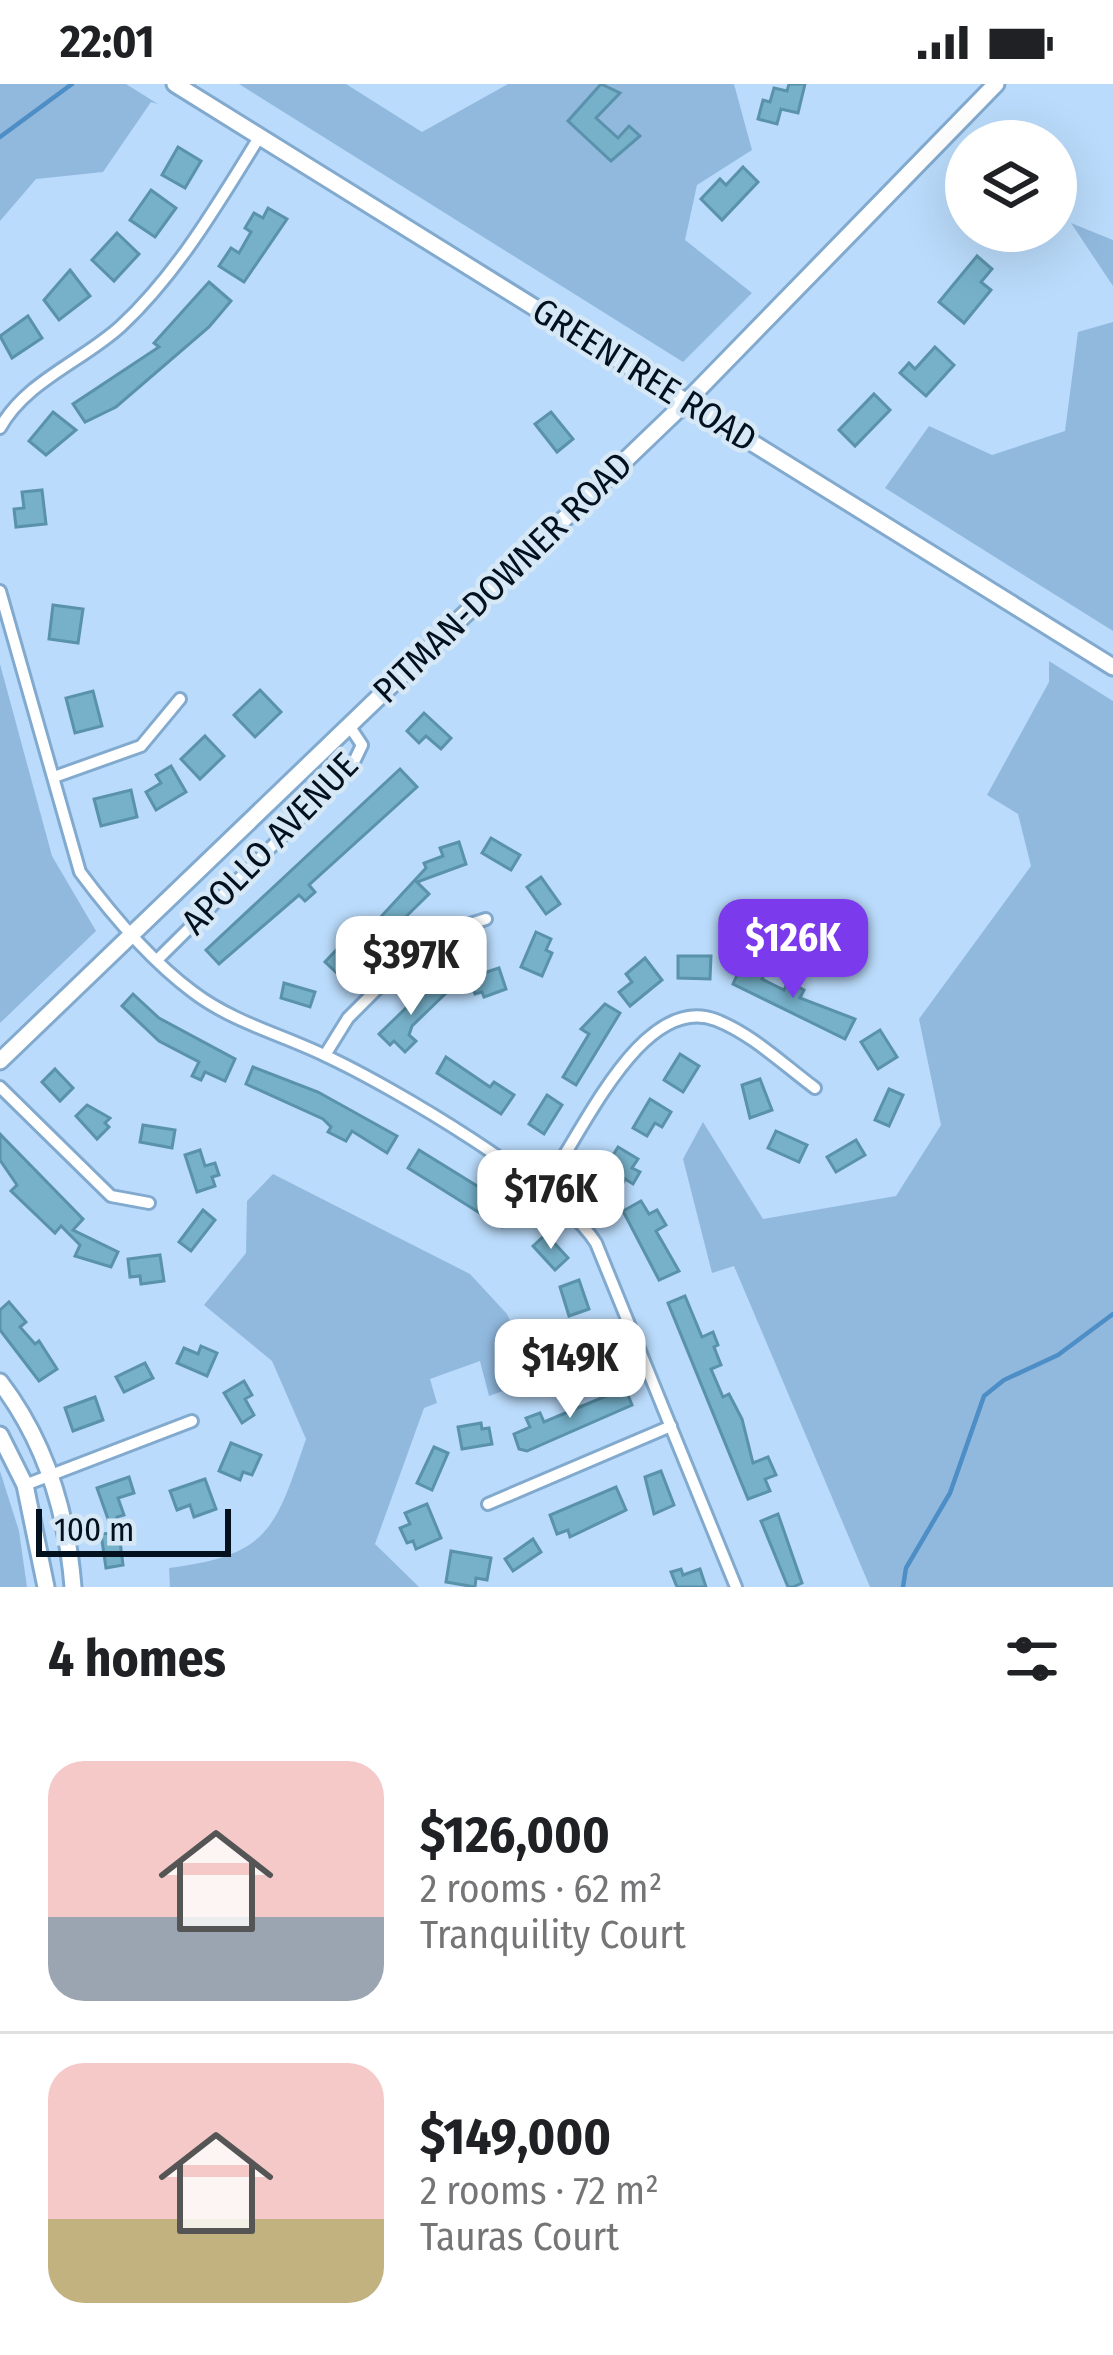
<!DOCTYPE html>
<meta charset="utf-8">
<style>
body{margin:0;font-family:"Fira Sans Condensed",sans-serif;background:#f6f6f6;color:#202124;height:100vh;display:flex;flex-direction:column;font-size:45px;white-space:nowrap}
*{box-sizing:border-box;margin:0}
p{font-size:39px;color:#757577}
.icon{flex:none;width:66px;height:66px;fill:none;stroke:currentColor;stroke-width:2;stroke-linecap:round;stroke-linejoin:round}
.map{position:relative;height:1503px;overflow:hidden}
.sheet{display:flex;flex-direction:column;background:#fff;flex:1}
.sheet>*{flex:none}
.controls{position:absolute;left:945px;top:36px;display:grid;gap:24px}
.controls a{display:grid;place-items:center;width:132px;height:132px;border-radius:50%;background:#fff;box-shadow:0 12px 48px #0002;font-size:60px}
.scale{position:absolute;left:36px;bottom:30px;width:195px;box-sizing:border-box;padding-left:12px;border:6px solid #03111e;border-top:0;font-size:33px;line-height:42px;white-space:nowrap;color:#03111e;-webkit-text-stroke:9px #d6e7f6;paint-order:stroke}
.price{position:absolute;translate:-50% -102px;padding:0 27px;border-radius:24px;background:#fff;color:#222;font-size:39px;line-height:78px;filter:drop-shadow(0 3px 6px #0008)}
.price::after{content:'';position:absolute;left:50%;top:72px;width:36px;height:27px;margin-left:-18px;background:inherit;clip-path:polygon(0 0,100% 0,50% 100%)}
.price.current{background:#7c3aed;color:#fff}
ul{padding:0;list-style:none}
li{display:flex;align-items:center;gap:36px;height:300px;padding:0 48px}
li+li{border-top:3px solid #e0e0e0}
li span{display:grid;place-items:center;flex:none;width:336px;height:240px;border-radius:36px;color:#555}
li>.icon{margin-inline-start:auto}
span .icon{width:144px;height:144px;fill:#fffc;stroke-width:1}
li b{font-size:51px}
h2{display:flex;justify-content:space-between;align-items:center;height:144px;padding:0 48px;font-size:51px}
.status{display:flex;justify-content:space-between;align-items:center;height:84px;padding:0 60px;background:#fff;direction:ltr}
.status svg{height:33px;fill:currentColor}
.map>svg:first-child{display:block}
</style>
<div class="status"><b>22:01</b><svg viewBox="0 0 49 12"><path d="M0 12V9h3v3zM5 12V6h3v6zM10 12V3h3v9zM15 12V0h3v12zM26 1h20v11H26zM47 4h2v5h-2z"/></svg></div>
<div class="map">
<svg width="1113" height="1503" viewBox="0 0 1113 1503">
<rect width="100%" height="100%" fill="#badbfb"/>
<!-- green -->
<g fill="#91b9de">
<polygon points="0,0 126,0 158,20 151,18 103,88 36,95 0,137"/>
<polygon points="239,0 346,0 422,48 508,0 734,0 752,66 697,101 685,156 752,209 683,278"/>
<polygon points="1071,139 1113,156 1113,202"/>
<polygon points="1113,238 1113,547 885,404 929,342 992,371 1065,347 1078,248"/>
<polygon points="1049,577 1113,617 1113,1503 870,1503 734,1182 712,1189 683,1075 703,1038 763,1135 896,1112 941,1041 919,935 1031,782 1018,730 987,711 1049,598"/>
<polygon points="0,580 52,772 96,847 0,939"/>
<path d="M273 1090 470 1190 507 1230 537 1295 489 1312 480 1277 430 1295 437 1319 424 1324 375 1460 419 1503H170L169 1484C270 1471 275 1445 306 1355L272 1277 204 1221 246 1169 247 1117Z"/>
<polygon points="0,1387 19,1447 27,1503 0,1503"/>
</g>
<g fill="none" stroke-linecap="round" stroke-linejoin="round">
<!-- stream -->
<g stroke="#4e8ec6" stroke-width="4.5">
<polyline points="0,53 72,0"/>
<polyline points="903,1503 906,1484 950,1409 984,1312 1004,1296 1058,1271 1113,1230"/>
</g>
</g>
<!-- building -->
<g fill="#76b0c9" stroke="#5992aa" stroke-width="3">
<polygon points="601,0 620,9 596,34 618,54 629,42 640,52 611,77 568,37"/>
<polygon points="789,0 805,0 798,29 781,25 777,40 758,35 763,16 770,18 774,4 787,7"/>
<polygon points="178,63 201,77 185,104 162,91"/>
<polygon points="743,83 758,98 722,136 701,115 720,95 726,101"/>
<polygon points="151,106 176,124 155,153 130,136"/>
<polygon points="268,124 287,135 244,198 219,182 231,164 239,169 251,148 245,144 254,129 263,134"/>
<polygon points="117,149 139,170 114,197 92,176"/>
<polygon points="977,172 992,185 981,198 991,206 964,239 939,218"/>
<polygon points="70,186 90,212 59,236 44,216"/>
<polygon points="209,198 231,217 209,243 116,323 85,338 73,320 159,263 154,259"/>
<polygon points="28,232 42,254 12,274 0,252"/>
<polygon points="935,263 954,281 926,312 900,289 909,279 915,285"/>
<polygon points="874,310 890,326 855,362 839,346"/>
<polygon points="53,328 76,346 46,371 29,357"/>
<polygon points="551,328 573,355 557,368 535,340"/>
<polygon points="42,406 46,440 16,443 14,425 24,424 22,408"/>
<polygon points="53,521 83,525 78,559 49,555"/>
<polygon points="260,606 281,628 255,653 234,631"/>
<polygon points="93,607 102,642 75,649 66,614"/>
<polygon points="424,629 451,654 441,665 426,652 419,659 407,647"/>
<polygon points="205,652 224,672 200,695 181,675"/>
<polygon points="171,682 186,708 156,726 146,708 161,699 156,691"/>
<polygon points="400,685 417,703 309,801 315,808 305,817 299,811 219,880 206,866"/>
<polygon points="131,706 137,733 101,742 94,715"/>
<polygon points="491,754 520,771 511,786 482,769"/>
<polygon points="459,758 466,780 417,798 429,810 373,865 370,862 340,892 325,878 342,860 348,866 353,863 426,784 424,779 443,772 440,764"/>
<polygon points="541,793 560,820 546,830 527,803"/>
<polygon points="536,848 551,855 546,866 552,869 542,892 521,883"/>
<polygon points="678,872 711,872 710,895 678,894"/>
<polygon points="645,874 662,896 630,922 619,908 632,898 626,890"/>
<polygon points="743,878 765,889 762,895 784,906 788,898 804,906 800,914 855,935 845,955 733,900"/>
<polygon points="499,884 506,905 484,913 482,908 475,910 469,894"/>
<polygon points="433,898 445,910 412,942 409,951 416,957 405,968 394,957 390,961 379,950"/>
<polygon points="284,899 315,908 310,923 281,914"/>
<polygon points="133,910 159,934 235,975 225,997 205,988 201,996 192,992 199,978 159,957 122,922"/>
<polygon points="605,920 620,929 576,1001 563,993 589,950 581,945"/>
<polygon points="880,946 897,973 878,985 861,958"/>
<polygon points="680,970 699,982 683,1008 664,996"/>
<polygon points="446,973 490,1003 494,998 514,1011 501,1030 437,989"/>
<polygon points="253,983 318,1008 397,1052 387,1069 352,1047 346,1057 328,1048 331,1043 323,1035 246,1000"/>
<polygon points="55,985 73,1004 60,1017 42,998"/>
<polygon points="760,995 772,1026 750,1034 742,1001"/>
<polygon points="889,1005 903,1011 889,1042 875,1036"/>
<polygon points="547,1011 562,1021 544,1050 529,1040"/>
<polygon points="650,1015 671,1028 662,1043 655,1039 647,1052 633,1044"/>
<polygon points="87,1021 110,1034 105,1039 109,1043 97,1055 76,1032"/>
<polygon points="143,1041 175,1046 172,1064 140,1058"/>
<polygon points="776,1047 807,1061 799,1078 768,1064"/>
<polygon points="0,1050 83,1135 73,1146 118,1168 111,1183 75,1172 80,1161 61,1142 55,1149 11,1107 17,1101 0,1076"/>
<polygon points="856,1056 865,1071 836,1088 827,1073"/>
<polygon points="618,1063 638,1075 632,1084 640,1088 633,1100 625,1095 622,1101 602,1089"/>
<polygon points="200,1066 205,1082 215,1079 219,1091 212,1093 215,1102 197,1108 185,1071"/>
<polygon points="419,1066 513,1124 502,1143 408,1084"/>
<polygon points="641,1117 649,1130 657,1126 666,1141 656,1147 679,1187 659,1196 623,1127"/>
<polygon points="203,1126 215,1136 191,1167 179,1158"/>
<polygon points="546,1150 568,1174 555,1186 533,1162"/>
<polygon points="160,1171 164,1197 141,1200 140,1192 130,1193 128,1175"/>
<polygon points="579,1196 589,1225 569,1232 560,1203"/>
<polygon points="685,1212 702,1253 713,1248 718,1261 714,1263 721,1281 711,1285 723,1313 729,1310 742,1335 753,1379 768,1373 776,1391 765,1395 770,1407 748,1415 668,1219"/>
<polygon points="9,1218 26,1238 20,1243 35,1260 39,1257 57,1285 39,1297 0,1246 0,1226"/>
<polygon points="598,1244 607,1266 590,1273 575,1251"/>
<polygon points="201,1262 217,1269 207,1292 177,1279 184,1264 198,1270"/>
<polygon points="145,1279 153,1294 124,1308 116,1293"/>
<polygon points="244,1297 252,1311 245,1315 254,1331 242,1339 224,1309"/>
<polygon points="625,1304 632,1321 527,1367 519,1365 514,1350 530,1343 526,1334 540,1329 544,1338"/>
<polygon points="95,1313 103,1336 73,1347 65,1324"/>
<polygon points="481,1339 482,1345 489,1344 492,1360 462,1365 458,1343"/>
<polygon points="231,1359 261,1371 252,1391 243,1388 240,1396 219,1387"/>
<polygon points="434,1363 448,1369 432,1406 417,1399"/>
<polygon points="661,1387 674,1421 654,1430 645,1393"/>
<polygon points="129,1393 134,1409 118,1414 124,1431 117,1433 123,1481 106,1484 101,1450 113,1449 97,1404"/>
<polygon points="205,1395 216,1425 194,1433 190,1421 177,1426 170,1407"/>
<polygon points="616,1403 626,1426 570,1453 568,1446 557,1450 550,1431"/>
<polygon points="427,1420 441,1454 416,1465 413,1457 407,1459 400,1444 410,1440 405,1429"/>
<polygon points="778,1430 802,1499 793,1503 788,1503 761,1437"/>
<polygon points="533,1455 541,1468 513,1487 505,1475"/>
<polygon points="451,1467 491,1474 487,1496 476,1494 475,1503 446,1498"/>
<polygon points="681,1485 683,1491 700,1485 706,1503 677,1503 671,1488"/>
</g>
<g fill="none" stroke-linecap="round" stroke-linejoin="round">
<defs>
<g id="street">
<path d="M0 344C26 297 83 277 121 242 178 189 219 118 260 52"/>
<path d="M0 507 80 788C112 831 150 876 193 908 234 939 281 950 326 972 393 1003 559 1101 596 1159L736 1503"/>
<polyline points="54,693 141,662 180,615"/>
<polyline points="158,875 351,684 362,661 348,640"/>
<polyline points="325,971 348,934 429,853 486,835"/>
<polyline points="0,1003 111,1112 149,1119"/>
<path d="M542 1105C580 1057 640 907 716 936 752 950 784 981 815 1004"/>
<polyline points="25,1401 192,1337"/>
<polyline points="488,1420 671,1342"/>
</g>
<g id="secondary">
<polyline points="175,0 1113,583"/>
<polyline points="0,977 688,316 996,0"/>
<path d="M0 1298C45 1357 67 1429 73 1503"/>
<polyline points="0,1351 25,1401 46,1503"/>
</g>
</defs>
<!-- street casing -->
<use href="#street" stroke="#82aacf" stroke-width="16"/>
<!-- secondary casing -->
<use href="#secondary" stroke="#82aacf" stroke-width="21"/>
<!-- street -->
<use href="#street" stroke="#fff" stroke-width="10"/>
<!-- secondary -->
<use href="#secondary" stroke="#fff" stroke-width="15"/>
</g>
<g text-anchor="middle" stroke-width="9" stroke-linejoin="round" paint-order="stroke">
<!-- street labels -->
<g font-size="36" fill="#03111e" stroke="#d6e7f6">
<text transform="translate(645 290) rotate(32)" y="13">GREENTREE ROAD</text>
<text transform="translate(502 493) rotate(-44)" y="13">PITMAN-DOWNER ROAD</text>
<text transform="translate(269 759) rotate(-46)" y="13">APOLLO AVENUE</text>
</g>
</g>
</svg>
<div class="controls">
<a><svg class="icon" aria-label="layers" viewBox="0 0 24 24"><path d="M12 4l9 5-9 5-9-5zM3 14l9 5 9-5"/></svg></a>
</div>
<div class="scale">100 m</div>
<b class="price current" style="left:793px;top:917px">$126K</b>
<b class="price" style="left:411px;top:934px">$397K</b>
<b class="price" style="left:551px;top:1168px">$176K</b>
<b class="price" style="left:570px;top:1337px">$149K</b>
</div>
<section class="sheet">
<h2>4 homes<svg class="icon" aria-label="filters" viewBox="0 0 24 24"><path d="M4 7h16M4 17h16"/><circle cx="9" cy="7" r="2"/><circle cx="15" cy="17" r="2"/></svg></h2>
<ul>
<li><span style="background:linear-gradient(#f6c9c9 65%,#9aa5b1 0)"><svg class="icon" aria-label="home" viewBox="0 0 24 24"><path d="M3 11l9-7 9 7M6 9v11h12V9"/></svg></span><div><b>$126,000</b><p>2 rooms · 62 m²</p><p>Tranquility Court</p></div></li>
<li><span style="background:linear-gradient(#f6c9c9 65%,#c2b280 0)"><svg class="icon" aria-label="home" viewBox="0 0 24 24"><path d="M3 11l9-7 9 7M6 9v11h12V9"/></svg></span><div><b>$149,000</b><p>2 rooms · 72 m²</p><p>Tauras Court</p></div></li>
</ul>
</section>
